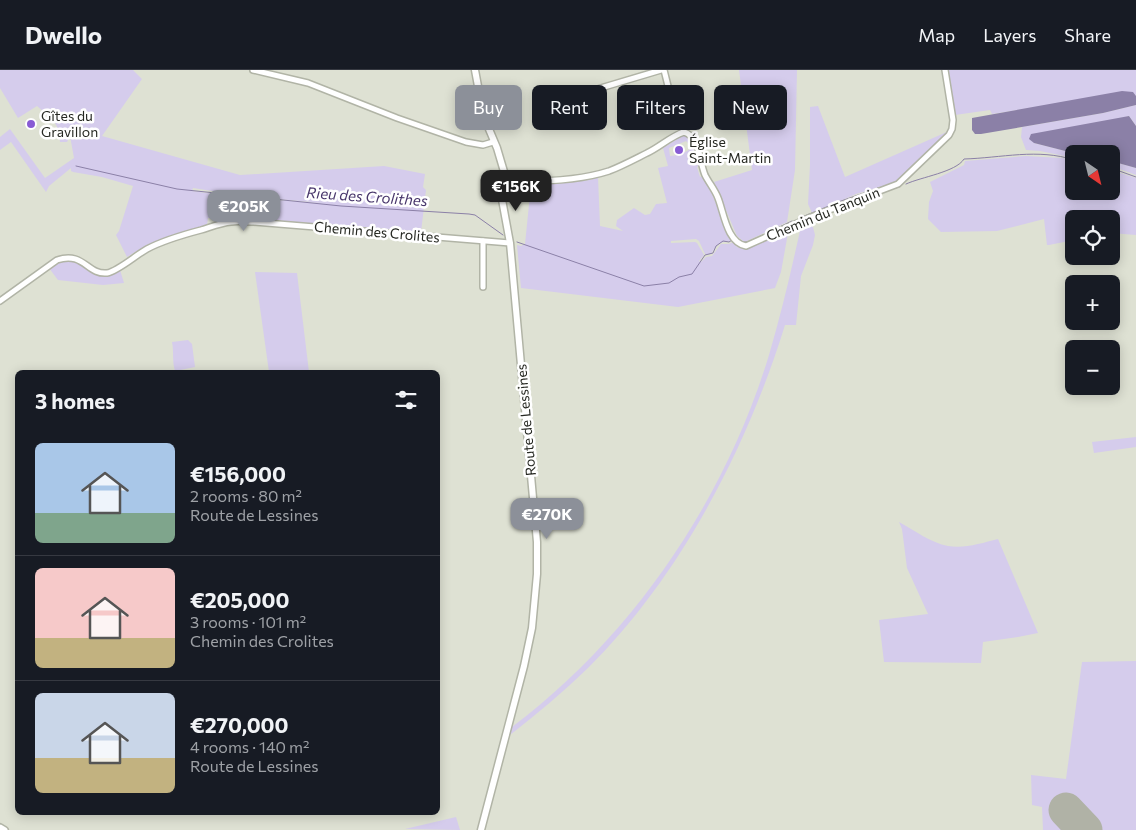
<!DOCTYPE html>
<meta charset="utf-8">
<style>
body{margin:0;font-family:Commissioner,sans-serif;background:#20242c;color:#f1f3f6;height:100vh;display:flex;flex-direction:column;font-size:19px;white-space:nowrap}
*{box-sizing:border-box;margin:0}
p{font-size:16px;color:#9ea1a6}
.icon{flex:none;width:28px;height:28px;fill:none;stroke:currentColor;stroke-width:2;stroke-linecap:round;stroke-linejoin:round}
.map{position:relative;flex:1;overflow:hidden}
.sheet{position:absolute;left:15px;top:300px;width:425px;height:445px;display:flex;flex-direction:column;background:#171b24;border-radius:8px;box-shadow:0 2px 12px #0003}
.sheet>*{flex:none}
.hud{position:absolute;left:455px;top:15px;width:475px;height:45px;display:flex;gap:10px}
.needle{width:32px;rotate:145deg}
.buttons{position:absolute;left:1065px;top:75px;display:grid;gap:10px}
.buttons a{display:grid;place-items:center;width:55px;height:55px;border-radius:8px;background:#171b24;box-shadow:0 2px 12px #0003;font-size:25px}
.price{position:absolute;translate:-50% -42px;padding:0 11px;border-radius:10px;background:#8c9099;color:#fff;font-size:16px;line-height:32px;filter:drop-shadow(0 1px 2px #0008)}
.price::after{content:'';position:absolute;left:50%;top:30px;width:15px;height:11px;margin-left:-8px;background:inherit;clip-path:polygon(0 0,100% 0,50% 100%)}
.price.active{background:#222;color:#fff}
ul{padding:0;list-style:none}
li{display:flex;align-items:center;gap:15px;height:125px;padding:0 20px}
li+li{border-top:1px solid #363941}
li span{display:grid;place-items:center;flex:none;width:140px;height:100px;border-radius:8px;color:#555}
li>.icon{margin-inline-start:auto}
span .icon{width:60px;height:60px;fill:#fffc;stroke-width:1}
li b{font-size:21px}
h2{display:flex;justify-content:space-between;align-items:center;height:60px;padding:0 20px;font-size:21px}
.chip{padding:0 18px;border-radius:8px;background:#171b24;box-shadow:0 2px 12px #0003;font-size:18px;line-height:45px}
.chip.active{background:#8c9099;color:#fff}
header{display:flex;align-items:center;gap:30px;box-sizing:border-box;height:70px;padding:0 25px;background:#171b24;border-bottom:1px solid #363941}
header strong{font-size:24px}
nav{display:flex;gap:28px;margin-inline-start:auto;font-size:18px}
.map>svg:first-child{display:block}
</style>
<header>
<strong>Dwello</strong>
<nav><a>Map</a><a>Layers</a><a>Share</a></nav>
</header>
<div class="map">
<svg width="1136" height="760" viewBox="0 0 1136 760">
<rect width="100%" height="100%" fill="#dee1d3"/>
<!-- green -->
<g fill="#d5ccec" fill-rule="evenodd">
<path d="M0 0H133L142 9 102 66 240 105 384 96 425 104 423 117 426 120 421 162 244 148H208L207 155C179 163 151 171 127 187L116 165 119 161 133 116 102 107 73 102 71 101V98L49 116 46 122 11 72 0 80V67L10 59 45 108 74 88 70 66 67 72H60C60 53 51 48 37 36L18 48 0 18ZM193 118 244 126 323 133 244 128 192 121Z"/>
<polygon points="739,0 797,0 795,100 787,152 747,171 743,171 737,166 714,112 752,100"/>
<polygon points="947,0 1136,0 1136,26 1132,22 992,44 990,40 955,45"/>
<polygon points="1136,35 1136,56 1129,46 1034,73 1077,84 1074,84 1074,88 1040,81 1026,80 1021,67 1022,57 1103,43"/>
<polygon points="818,36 845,107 949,61 945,66 894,113 856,124 812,143 808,134 810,95 810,37"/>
<path d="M684 65C696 69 697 83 700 95L697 97 700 107 703 106 713 126 731 171C719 172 717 174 711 184H705L699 171 696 169 671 171V173L695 172 697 173 704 185 699 191 701 192 706 187 712 186 721 174H729L733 172 737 177 745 179 785 160 788 163 781 202 775 218 678 237 521 218 517 175 521 176 525 174 531 115 590 110 598 107 600 156 623 161 616 156 617 150 634 138 645 145 650 144 656 134 667 133 658 98 668 96 663 78ZM686 71 688 73 690 72 691 75 690 76 691 79 679 85 670 86 669 78Z"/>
<polygon points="1026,86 1062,88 1074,91 1074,121 1111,121 1111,100 1136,108 1136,165 1111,163 1111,149 1074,149 1074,170 1049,175 1047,175 1044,149 997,161 941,162 928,149 929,132 933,121 930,112 964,95 965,91"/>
<polygon points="1111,91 1136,98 1136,105 1111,96"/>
<path d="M804 151 813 157 815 165 813 175 801 206 796 255H785C747 378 680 507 588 598 563 622 537 644 510 665L512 657C633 566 725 430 769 285 782 241 792 197 802 152Z"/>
<polygon points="65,190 76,191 104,207 120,200 124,213 103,215 58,210 49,198"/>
<polygon points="255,202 297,203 309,302 269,302"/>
<path d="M188 270 192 274 195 297 175 301C172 291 174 282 172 272Z"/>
<polygon points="1136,367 1136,377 1094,383 1092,372"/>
<path d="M899 452C914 460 931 473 948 476 964 479 982 473 998 469L1038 563 1018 567 983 572 981 593 884 592 879 550 928 544 907 498 902 459Z"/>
<polygon points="1136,591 1136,760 1043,760 1042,737 1032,735 1031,705 1066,709 1082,592"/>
<polygon points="456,747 460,760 405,759"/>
</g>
<!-- water -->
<g fill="#8b80a7">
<polygon points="1122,21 1133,22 1136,26 1136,35 1103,43 981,64 975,64 972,60 972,48"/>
<polygon points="1129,46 1136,56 1136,98 1111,91 1111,84 1077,84 1034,73 1029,69 1031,64"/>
</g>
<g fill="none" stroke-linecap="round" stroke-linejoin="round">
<!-- stream -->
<g stroke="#8b80a7" stroke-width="1">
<polyline points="76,96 177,119 341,136 469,144 475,145 503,165"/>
<polyline points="1111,98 1136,107"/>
<path d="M906 114C921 107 956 102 964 89 1001 88 1038 78 1074 90"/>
<polyline points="895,118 899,117"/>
<polyline points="802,147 841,131 878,118"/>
<polyline points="737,168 743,172 748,172 792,151"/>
<polyline points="517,172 644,216 669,213 679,207 692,204 705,185 713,183 716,176 723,171 729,172 732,170"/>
</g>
<!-- runway -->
<polyline stroke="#b0b2a6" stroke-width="35" points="1066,740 1085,760"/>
<defs>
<g id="minor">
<polyline points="253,0 308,13 397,48 466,72 483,75 493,72"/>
<polyline points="664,0 669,20 684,62"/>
<polyline points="594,20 661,0"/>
<polyline points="486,50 497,47"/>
<path d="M684 62C700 67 699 91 705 105 709 113 715 120 718 128 724 143 727 173 746 176L811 147 898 114 949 65 952 59 953 50 945 0"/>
<path d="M505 111C537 112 578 111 609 101 622 96 635 89 647 83 660 77 671 66 684 62"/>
<polyline points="483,217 483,171"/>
<path d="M0 231 57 190C84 181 87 205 107 203 118 201 136 185 147 179 164 170 182 165 201 160 211 157 221 153 231 152 238 151 246 152 254 152L510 173"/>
<polyline points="0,757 5,760"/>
</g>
<polyline id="major" points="475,0 480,27 489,59 497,78 505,105 501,124 510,173 537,472 537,504 532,558 524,596 481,760"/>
</defs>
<!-- minor casing -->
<use href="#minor" stroke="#b1b4a6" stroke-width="8"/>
<!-- major casing -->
<use href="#major" stroke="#b1b4a6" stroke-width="9"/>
<!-- minor -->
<use href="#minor" stroke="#fff" stroke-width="5"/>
<!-- major -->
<use href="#major" stroke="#fff" stroke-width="6"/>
</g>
<!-- markers -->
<g fill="#885bd4" stroke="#fff" stroke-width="2">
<circle cx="31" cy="54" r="5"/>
<circle cx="679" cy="80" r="5"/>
</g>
<g text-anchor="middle" stroke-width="5" stroke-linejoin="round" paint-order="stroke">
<!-- poi labels -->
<g font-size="14" fill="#262822" stroke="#fff" text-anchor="start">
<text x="41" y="51">Gîtes du<tspan x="41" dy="16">Gravillon</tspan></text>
<text x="689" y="77">Église<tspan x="689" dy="16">Saint-Martin</tspan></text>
</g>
<!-- street labels -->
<g font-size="14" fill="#262822" stroke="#fff">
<text transform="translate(823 144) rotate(-22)" y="5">Chemin du Tanquin</text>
<text transform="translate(377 162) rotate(5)" y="5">Chemin des Crolites</text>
<text transform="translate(526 350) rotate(-95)" y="5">Route de Lessines</text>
</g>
<!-- water labels -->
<g font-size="15" font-style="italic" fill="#48366b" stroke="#fff">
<text transform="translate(367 127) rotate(4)" y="5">Rieu des Crolithes</text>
</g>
</g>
</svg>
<div class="buttons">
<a><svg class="needle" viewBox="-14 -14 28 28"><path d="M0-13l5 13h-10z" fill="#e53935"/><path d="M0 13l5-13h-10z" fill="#9ea1a6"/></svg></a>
<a><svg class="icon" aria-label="locate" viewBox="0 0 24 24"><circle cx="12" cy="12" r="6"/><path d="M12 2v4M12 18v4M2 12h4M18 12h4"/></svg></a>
<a>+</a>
<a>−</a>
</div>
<b class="price active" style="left:516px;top:142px">€156K</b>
<b class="price" style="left:244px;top:162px">€205K</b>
<b class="price" style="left:547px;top:470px">€270K</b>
<div class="hud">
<a class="chip active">Buy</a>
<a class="chip">Rent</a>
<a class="chip">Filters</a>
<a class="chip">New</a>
</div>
<section class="sheet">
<h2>3 homes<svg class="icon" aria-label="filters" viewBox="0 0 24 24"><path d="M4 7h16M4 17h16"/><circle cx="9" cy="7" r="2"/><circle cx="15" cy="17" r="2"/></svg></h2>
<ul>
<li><span style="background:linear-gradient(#a9c7e8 70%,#7fa58c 0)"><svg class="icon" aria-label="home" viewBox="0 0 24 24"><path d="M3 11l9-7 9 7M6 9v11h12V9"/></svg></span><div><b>€156,000</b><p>2 rooms · 80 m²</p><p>Route de Lessines</p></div></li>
<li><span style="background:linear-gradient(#f6c9c9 70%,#c2b280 0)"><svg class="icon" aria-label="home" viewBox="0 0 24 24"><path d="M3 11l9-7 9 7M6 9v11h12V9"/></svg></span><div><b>€205,000</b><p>3 rooms · 101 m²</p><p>Chemin des Crolites</p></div></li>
<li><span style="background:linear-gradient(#c9d6e8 65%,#c2b280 0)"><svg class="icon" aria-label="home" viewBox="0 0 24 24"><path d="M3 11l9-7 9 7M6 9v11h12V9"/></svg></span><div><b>€270,000</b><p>4 rooms · 140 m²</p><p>Route de Lessines</p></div></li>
</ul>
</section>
</div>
